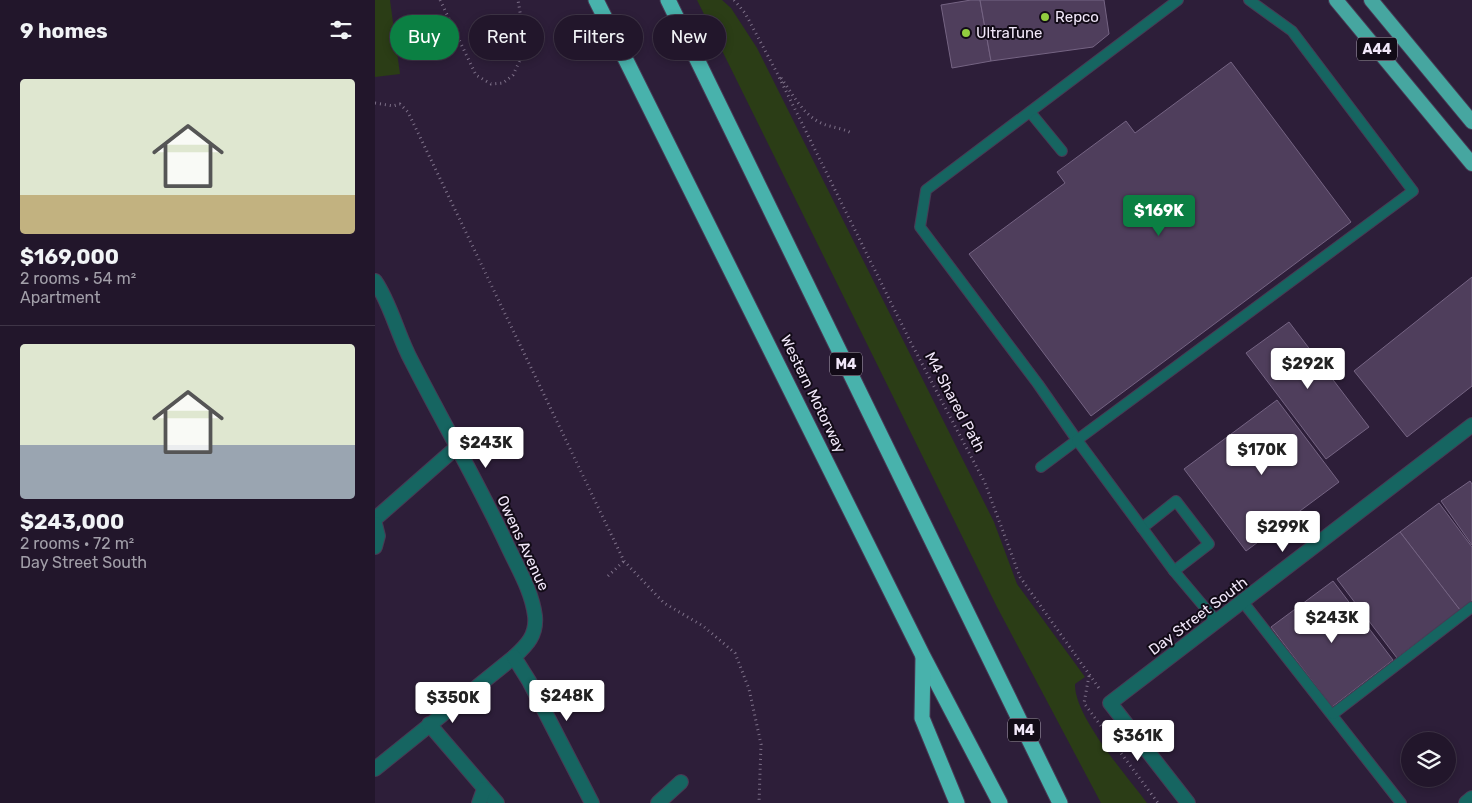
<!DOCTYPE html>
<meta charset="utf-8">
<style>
body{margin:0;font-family:Rubik,sans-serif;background:#2a1f33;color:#f1f3f6;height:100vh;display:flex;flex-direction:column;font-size:19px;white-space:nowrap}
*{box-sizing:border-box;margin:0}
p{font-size:16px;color:#a29fa9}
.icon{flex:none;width:28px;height:28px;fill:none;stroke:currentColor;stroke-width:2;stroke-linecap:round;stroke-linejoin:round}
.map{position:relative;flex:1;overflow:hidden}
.panel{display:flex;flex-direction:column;background:#22162b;width:375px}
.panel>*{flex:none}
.guide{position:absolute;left:15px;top:15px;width:475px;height:45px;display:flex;gap:10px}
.controls{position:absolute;left:1026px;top:732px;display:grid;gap:10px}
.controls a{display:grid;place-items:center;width:55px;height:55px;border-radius:50%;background:#22162b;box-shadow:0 2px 8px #0003,0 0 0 1px #3f3547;font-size:25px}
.price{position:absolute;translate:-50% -42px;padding:0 11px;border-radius:5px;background:#fff;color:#222;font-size:16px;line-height:32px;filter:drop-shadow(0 1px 2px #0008)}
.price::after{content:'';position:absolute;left:50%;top:30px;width:15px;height:11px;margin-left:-8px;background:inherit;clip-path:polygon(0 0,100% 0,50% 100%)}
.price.selected{background:#0b8043;color:#fff}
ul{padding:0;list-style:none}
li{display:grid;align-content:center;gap:10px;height:265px;padding:0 20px}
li+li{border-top:1px solid #3f3547}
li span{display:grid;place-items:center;height:155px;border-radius:5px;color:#555}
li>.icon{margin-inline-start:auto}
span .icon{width:90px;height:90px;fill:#fffc;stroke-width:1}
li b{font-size:21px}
h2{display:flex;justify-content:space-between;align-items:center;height:60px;padding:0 20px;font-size:21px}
.pill{padding:0 18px;border-radius:22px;background:#22162b;box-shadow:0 2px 8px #0003,0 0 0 1px #3f3547;font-size:18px;line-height:45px}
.pill.selected{background:#0b8043;color:#fff}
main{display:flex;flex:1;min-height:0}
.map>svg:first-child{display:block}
</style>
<main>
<section class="panel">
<h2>9 homes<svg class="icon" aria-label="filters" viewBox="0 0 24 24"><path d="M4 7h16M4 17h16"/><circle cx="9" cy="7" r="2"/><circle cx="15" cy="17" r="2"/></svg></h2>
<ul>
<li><span style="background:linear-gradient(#dfe7d0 75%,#c2b280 0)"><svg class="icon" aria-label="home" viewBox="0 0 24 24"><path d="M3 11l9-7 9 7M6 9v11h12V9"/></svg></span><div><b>$169,000</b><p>2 rooms · 54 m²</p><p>Apartment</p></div></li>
<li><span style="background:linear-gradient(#dfe7d0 65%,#9aa5b1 0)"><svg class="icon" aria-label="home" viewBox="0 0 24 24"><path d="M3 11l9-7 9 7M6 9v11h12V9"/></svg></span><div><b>$243,000</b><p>2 rooms · 72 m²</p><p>Day Street South</p></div></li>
</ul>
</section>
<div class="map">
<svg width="1097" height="803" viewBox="0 0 1097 803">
<rect width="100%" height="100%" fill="#2d1e39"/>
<!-- green -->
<g fill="#2b3d16">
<polygon points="0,0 15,0 25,74 0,77"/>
<path d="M322 0H347L356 8 382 48 619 522 642 584 710 677 700 684C699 716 752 776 772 803H726L622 607Z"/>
</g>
<!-- building -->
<g fill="#4f3e5c" stroke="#756483">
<polygon points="596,0 605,0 616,61 577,68 566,5"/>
<polygon points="605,0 729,0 734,34 718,47 616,61"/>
<polygon points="856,62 976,222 716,416 594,254 690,183 682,172 751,121 760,133"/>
<polygon points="1097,277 1097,386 1032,437 979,371"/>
<polygon points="914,322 994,427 951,459 871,353"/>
<polygon points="902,400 964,482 871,551 809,469"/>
<polygon points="1095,481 1097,484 1097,545 1066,501"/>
<polygon points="1064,503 1097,547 1097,601 1085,610 1025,532"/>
<polygon points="1025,532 1085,610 1022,658 962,579"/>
<polygon points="958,581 1018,660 957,707 896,627"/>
</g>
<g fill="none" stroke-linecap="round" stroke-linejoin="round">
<defs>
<g id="service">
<polyline points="655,112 687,151"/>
<polyline points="666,467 702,440 663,384 545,227 551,190 803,0"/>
<polyline points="767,528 801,501 834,544 799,571"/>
<polyline points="868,602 1026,803"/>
<polyline points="842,622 799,571 702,440 1038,191 917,31 874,0"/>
<polyline points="958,714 1097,607"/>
</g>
<g id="minor">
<path d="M0 281C15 302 23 336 36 360 68 423 104 484 134 549 144 570 157 592 160 616 162 635 152 645 139 657L0 769"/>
<polyline points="0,519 83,446"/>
<polyline points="0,524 3,536 0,547"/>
<polyline points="139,657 154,681 217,803"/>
<polyline points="54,724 122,803"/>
<polyline points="104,803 109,789"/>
<polyline points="283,803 306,782"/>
<polyline points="813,803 735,703 1097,425"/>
<polyline points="1091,803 1097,798"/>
</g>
<g id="trunk">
<polyline points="961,0 1097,164"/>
<polyline points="996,0 1097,122"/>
</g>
<g id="motorway">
<polyline points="221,0 548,656 625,803"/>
<polyline points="293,0 685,803"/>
<polyline points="548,657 547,718 582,803"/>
</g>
</defs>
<!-- service casing -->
<use href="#service" stroke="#483a54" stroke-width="12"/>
<!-- minor casing -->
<use href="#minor" stroke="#483a54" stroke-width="16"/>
<!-- trunk casing -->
<use href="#trunk" stroke="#483a54" stroke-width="16"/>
<!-- motorway casing -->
<use href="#motorway" stroke="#483a54" stroke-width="17"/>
<!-- path -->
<g stroke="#7e7189" stroke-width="3" stroke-dasharray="1 4" stroke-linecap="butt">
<polyline points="65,0 101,75 116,84 128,83 138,75 146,58 147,24 143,0"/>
<polyline points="359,0 370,13 401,71 535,341 610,483 645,577 726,691"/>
<path d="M406 78C417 93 427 113 444 122 455 128 467 127 478 134"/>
<polyline points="0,103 18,106 25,104 33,112 249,561 289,603 328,626 360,653 374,689 386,744 384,803"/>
<polyline points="233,576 249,561"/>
<polyline points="714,676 709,703 783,803"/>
</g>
<!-- service -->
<use href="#service" stroke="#166561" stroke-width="10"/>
<!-- minor -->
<use href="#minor" stroke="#166561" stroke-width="14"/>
<!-- trunk -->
<use href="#trunk" stroke="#46a6a0" stroke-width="14"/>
<!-- motorway -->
<use href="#motorway" stroke="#48b2ac" stroke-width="15"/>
</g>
<!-- markers -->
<g fill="#92cd3f" stroke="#120b17" stroke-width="2">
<circle cx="670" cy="17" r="5"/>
<circle cx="591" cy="33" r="5"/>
</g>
<g text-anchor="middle" stroke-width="4" stroke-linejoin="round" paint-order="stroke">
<!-- shield labels -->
<g fill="#120b17" stroke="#aea5b5" stroke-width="1">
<rect x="982" y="37.5" width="40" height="23" rx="4"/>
<rect x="455" y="352.5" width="32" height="23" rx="4"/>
<rect x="633" y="718.5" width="32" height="23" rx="4"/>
</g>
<g font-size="14" font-weight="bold" fill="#f1e7f9">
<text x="1002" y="54">A44</text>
<text x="471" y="369">M4</text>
<text x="649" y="735">M4</text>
</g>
<!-- poi labels -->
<g font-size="15" fill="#f1e7f9" stroke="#120b17" text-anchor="start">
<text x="680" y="22">Repco</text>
<text x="601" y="38">UltraTune</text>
</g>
<!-- street labels -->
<g font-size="15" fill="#f1e7f9" stroke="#120b17">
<text transform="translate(438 394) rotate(64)" y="5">Western Motorway</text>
<text transform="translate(580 402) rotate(62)" y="5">M4 Shared Path</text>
<text transform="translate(148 543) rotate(65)" y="5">Owens Avenue</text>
<text transform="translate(823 616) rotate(-37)" y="5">Day Street South</text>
</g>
</g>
</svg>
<div class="controls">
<a><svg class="icon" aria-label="layers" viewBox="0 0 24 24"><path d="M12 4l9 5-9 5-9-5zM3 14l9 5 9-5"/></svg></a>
</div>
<b class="price selected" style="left:784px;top:237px">$169K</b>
<b class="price" style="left:933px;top:390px">$292K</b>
<b class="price" style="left:111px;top:469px">$243K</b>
<b class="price" style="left:887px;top:476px">$170K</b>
<b class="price" style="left:908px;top:553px">$299K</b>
<b class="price" style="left:957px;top:644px">$243K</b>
<b class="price" style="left:192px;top:722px">$248K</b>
<b class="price" style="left:78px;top:724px">$350K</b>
<b class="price" style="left:763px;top:762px">$361K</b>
<div class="guide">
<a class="pill selected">Buy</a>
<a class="pill">Rent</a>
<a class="pill">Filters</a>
<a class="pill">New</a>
</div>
</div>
</main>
